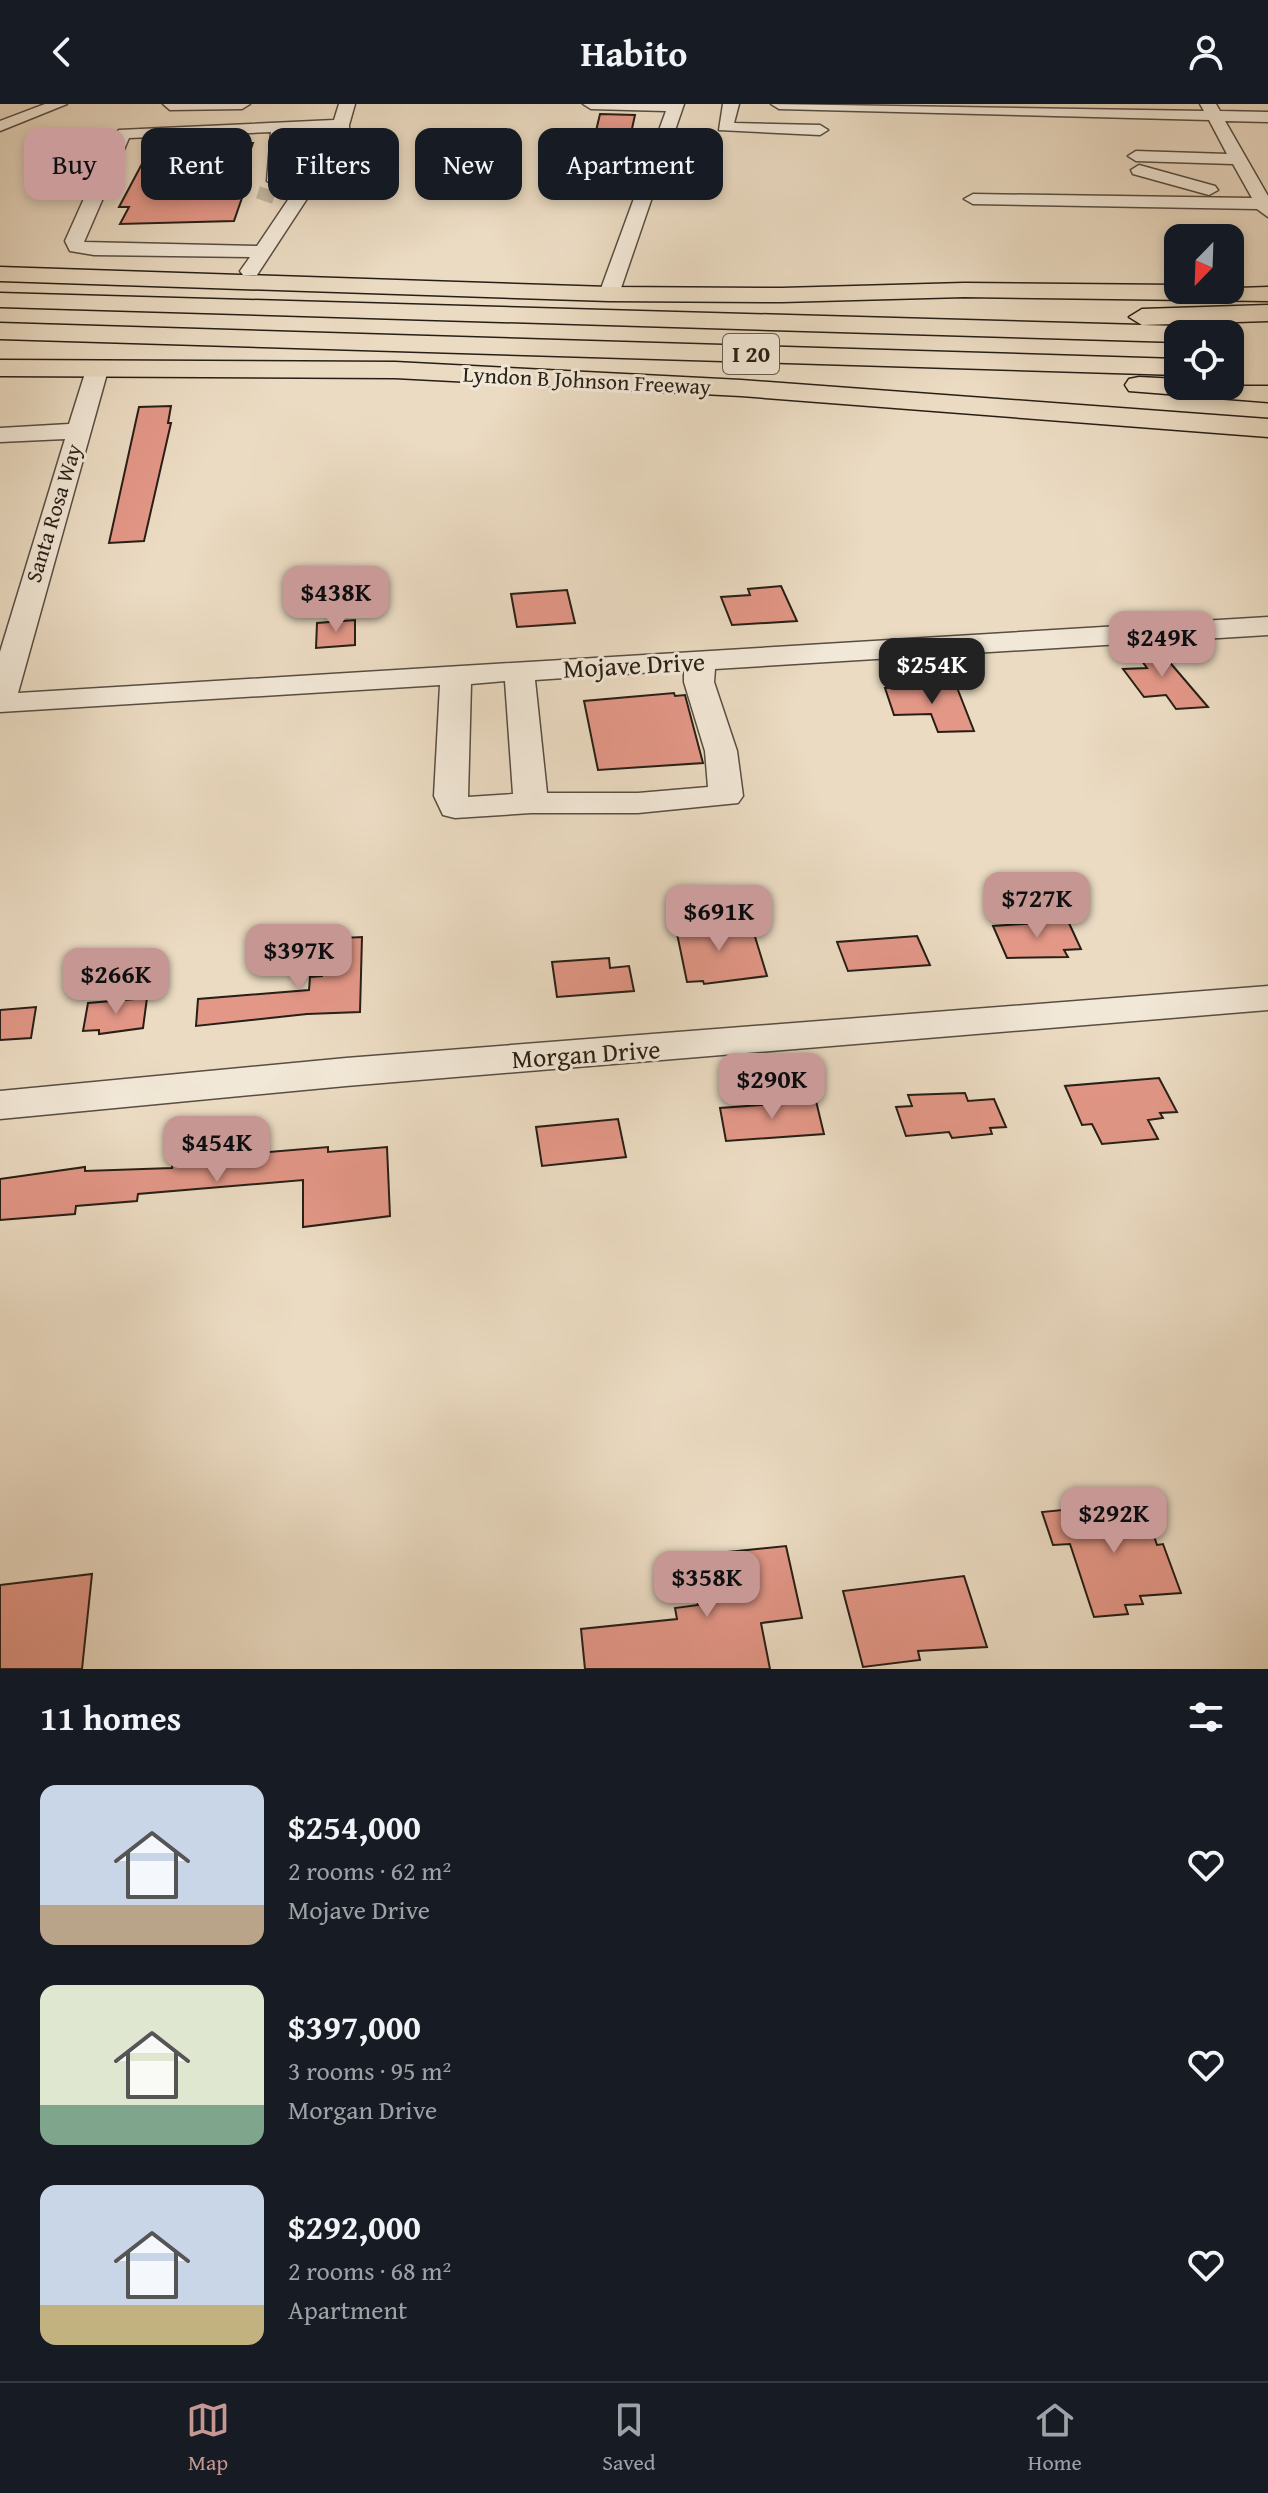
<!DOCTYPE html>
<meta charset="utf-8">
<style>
body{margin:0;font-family:"Gentium Book Plus",serif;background:#20242c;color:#f1f3f6;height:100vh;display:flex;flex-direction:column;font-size:30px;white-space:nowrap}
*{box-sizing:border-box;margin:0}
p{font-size:26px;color:#9ea1a6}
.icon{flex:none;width:44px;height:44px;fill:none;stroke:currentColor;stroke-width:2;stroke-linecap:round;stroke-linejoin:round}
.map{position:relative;height:1565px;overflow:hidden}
.side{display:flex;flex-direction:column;background:#171b24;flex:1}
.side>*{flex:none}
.top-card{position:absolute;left:24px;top:24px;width:800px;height:72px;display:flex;gap:16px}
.needle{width:52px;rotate:203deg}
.fabs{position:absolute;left:1164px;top:120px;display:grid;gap:16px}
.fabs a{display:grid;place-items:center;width:80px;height:80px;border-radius:16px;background:#171b24;box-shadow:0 4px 12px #0003;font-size:40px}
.price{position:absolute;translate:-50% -68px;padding:0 18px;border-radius:16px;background:#c59692;color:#111;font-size:26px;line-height:52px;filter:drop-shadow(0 2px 4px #0008)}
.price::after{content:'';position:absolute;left:50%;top:48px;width:24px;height:18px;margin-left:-12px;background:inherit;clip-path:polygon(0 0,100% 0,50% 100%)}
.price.selected{background:#222;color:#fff}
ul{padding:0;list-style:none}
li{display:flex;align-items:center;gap:24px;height:200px;padding:0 40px}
li span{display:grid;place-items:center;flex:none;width:224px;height:160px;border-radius:16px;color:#555}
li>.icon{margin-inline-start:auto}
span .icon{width:96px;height:96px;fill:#fffc;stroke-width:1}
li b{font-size:34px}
h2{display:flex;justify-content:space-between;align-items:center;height:96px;padding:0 40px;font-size:34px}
.pill{padding:0 28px;border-radius:16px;background:#171b24;box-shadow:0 4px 12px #0003;font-size:28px;line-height:72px}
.pill.selected{background:#c59692;color:#111}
header{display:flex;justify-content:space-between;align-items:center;height:104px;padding:0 40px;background:#171b24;font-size:36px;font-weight:700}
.tabs{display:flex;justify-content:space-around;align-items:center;height:112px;border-top:2px solid #363941;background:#171b24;font-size:22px;color:#9ea1a6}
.tabs a{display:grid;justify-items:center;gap:4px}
.tabs .selected{color:#c59692}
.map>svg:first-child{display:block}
</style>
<header><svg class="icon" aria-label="back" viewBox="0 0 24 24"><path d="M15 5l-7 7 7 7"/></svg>Habito<svg class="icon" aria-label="person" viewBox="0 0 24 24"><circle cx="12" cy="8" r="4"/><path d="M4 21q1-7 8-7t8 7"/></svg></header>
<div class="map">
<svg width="1268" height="1565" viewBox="0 0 1268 1565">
<rect width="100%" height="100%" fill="#ebdbc2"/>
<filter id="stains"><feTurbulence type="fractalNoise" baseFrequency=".0025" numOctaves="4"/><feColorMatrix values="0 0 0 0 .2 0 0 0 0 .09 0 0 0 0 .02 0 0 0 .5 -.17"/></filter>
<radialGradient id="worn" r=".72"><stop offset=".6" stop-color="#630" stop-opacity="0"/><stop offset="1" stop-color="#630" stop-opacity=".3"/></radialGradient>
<!-- building -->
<g fill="#e39787" stroke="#271f16" stroke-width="2">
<polygon points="600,10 635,11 626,52 590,52"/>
<polygon points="253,39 237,85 245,85 234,117 120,120 129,103 119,103 152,41"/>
<polygon points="171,302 168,319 171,319 144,437 109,439 139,303"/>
<polygon points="781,482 797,517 732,521 721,493 750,491 748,485"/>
<polygon points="567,486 575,519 517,523 511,490"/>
<polygon points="355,516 355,541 316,544 317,519"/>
<polygon points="1155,541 1196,589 1208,603 1176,605 1166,591 1144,593 1123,565 1147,564 1131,542"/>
<polygon points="956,581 974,627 938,628 931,610 894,611 885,584"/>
<polygon points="674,589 675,592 685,591 703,659 598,666 584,597"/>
<polygon points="713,817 716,826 752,823 767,872 704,880 703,877 687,878 675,820"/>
<polygon points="1068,817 1081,845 1064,846 1068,853 1007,854 993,822"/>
<polygon points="917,832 930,861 848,867 837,838"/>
<polygon points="362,833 360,908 307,910 196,922 198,895 309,886 310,873 322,872 324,835"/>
<polygon points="609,854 610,864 629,862 634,887 557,893 552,858"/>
<polygon points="147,894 143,924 99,930 99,926 83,927 88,899"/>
<polygon points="36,903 31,934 0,936 0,906"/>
<polygon points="1159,974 1177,1008 1160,1009 1163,1014 1148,1016 1158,1035 1102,1040 1092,1020 1082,1021 1065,982"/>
<polygon points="965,989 968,997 994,995 1006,1023 990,1024 992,1030 952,1034 949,1028 906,1032 896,1003 912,1002 908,991"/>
<polygon points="816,997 824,1030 726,1037 720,1004"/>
<polygon points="618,1015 626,1053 542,1062 536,1023"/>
<polygon points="328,1043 328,1048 387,1043 390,1112 303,1123 303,1076 138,1090 137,1097 76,1102 75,1110 0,1116 0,1075 85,1063 85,1067 172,1064 173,1056"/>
<polygon points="1142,1398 1157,1441 1163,1440 1181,1489 1140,1492 1143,1500 1125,1501 1128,1510 1094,1513 1070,1440 1053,1441 1042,1408"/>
<polygon points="786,1442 802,1514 761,1519 770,1565 585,1565 581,1525 677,1515 675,1504 698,1501 690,1452"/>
<polygon points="92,1470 82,1565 0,1565 0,1481"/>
<polygon points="964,1472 987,1543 918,1547 920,1556 863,1563 843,1487"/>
</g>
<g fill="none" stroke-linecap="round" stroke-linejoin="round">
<!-- minor-tunnel -->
<polyline stroke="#c4b5a0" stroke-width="17" stroke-dasharray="17 9" stroke-linecap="butt" points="264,97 268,85"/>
<defs>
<g id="minor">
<polygon points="45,0 67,0 0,27 0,17"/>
<polygon points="163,0 250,0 242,5 170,6"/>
<path d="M339 0H355L349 21 350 75 341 80 316 81 257 171H243L240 167 250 153 94 151 70 147 65 137 112 32 119 26 334 16ZM333 26 332 70 285 72 287 28ZM271 28 267 77 276 82 298 81 257 142 84 138 129 34Z"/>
<polygon points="583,0 684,0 619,190 609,196 599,190 666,7 591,5"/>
<polygon points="723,0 739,0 734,19 820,21 828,26 820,31 719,26"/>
<polygon points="771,0 1204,7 1200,0 1216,0 1220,7 1268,8 1268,18 1225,17 1268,92 1268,113 1257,105 973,100 964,95 973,90 1252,94 1233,60 1136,57 1128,52 1136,47 1227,50 1209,16 779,5"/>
<polygon points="1139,61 1215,82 1218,86 1209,91 1133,70 1131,66"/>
<path d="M97 259 108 266 18 589 1268 513V531L715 565 714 578 737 647 743 692 738 699 638 709H531L455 714 443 711 434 692 440 581 0 608V548L65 335 0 338V324L69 320 86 266ZM684 566V578L705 647 708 683 638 689H547L535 576ZM505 577 513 690 468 693 471 580Z"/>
<polygon points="1268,882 1268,906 346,982 0,1015 0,987 346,954"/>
</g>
<g id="major">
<polygon points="0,163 609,183 782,184 964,179 1178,181 1178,186 1268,183 1268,197 964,193 782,198 609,197 0,177"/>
<polygon points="0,256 395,258 741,276 1268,315 1268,333 741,292 395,274 0,272"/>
</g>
<g id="highway">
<polygon points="0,189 1178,222 1191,230 1178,230 1178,238 0,203"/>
<polygon points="1268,201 1268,217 1142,221 1129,213 1142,205"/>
<polygon points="0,219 1178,255 1178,271 0,235"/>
<polygon points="1139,273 1178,275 1178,282 1268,282 1268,298 1129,287 1125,281 1129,275"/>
</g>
</defs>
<!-- minor casing -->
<use href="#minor" stroke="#584e41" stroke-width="3"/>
<!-- major casing -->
<use href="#major" stroke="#271f16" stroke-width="3"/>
<!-- highway casing -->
<use href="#highway" stroke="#271f16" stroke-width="3"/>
<!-- minor -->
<use href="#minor" fill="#f2e8d7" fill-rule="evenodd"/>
<!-- major -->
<use href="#major" fill="#ebdbc2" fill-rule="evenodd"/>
<!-- highway -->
<use href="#highway" fill="#ebdbc2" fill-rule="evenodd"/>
</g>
<g text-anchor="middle" stroke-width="6" stroke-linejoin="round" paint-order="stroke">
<!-- far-street labels -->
<g font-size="22" fill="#271f16" stroke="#f2e8d7">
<text transform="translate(587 276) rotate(3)" y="8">Lyndon B Johnson Freeway</text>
<text transform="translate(53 409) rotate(-73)" y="8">Santa Rosa Way</text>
</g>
<!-- shield labels -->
<rect fill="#f2e8d7" stroke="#645b50" stroke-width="2" x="723" y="230" width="56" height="40" rx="6"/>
<g font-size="24" font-weight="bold" fill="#271f16">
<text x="751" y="258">I 20</text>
</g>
<!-- street labels -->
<g font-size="26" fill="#271f16" stroke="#f2e8d7">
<text transform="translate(634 561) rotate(-3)" y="9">Mojave Drive</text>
<text transform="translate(586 950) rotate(-4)" y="9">Morgan Drive</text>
</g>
</g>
<rect width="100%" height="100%" filter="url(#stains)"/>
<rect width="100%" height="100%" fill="url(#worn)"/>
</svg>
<div class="fabs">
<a><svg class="needle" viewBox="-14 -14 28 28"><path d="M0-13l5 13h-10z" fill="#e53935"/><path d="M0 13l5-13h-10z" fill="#9ea1a6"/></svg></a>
<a><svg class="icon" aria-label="locate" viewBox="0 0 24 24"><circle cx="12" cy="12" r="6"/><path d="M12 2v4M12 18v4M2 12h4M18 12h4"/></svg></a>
</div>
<b class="price" style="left:336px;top:530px">$438K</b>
<b class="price" style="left:1162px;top:575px">$249K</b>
<b class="price selected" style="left:932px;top:602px">$254K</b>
<b class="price" style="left:1037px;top:836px">$727K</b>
<b class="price" style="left:719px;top:849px">$691K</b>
<b class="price" style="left:299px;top:888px">$397K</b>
<b class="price" style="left:116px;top:912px">$266K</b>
<b class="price" style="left:772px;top:1017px">$290K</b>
<b class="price" style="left:217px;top:1080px">$454K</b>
<b class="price" style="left:1114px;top:1451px">$292K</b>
<b class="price" style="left:707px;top:1515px">$358K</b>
<div class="top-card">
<a class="pill selected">Buy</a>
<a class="pill">Rent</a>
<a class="pill">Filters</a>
<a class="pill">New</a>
<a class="pill">Apartment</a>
</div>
</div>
<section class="side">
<h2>11 homes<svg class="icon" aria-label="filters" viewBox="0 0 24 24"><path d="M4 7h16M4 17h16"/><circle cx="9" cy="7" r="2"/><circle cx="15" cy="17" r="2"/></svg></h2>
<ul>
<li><span style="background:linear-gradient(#c9d6e8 75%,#b9a48a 0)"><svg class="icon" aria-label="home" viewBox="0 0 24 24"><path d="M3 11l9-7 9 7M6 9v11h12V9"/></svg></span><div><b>$254,000</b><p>2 rooms · 62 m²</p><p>Mojave Drive</p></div><svg class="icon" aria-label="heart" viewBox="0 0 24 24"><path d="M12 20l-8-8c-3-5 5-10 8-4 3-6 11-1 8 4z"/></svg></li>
<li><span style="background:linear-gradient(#dfe7d0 75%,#7fa58c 0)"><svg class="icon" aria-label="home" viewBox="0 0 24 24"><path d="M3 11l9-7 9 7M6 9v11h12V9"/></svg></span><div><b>$397,000</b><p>3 rooms · 95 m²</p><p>Morgan Drive</p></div><svg class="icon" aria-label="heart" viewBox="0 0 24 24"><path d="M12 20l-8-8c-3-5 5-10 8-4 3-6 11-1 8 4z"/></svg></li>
<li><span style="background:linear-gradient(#c9d6e8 75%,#c2b280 0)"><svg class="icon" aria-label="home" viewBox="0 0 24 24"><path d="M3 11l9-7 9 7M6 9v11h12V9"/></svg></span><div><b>$292,000</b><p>2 rooms · 68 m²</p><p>Apartment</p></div><svg class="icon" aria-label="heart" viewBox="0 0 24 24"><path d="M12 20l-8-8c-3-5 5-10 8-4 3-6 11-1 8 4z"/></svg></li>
</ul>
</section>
<nav class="tabs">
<a class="selected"><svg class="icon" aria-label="map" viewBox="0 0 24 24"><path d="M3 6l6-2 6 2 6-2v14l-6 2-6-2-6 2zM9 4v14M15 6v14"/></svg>Map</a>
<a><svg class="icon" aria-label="saved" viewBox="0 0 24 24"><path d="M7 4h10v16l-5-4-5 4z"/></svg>Saved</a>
<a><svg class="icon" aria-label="home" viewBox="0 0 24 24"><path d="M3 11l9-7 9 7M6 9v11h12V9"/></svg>Home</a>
</nav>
